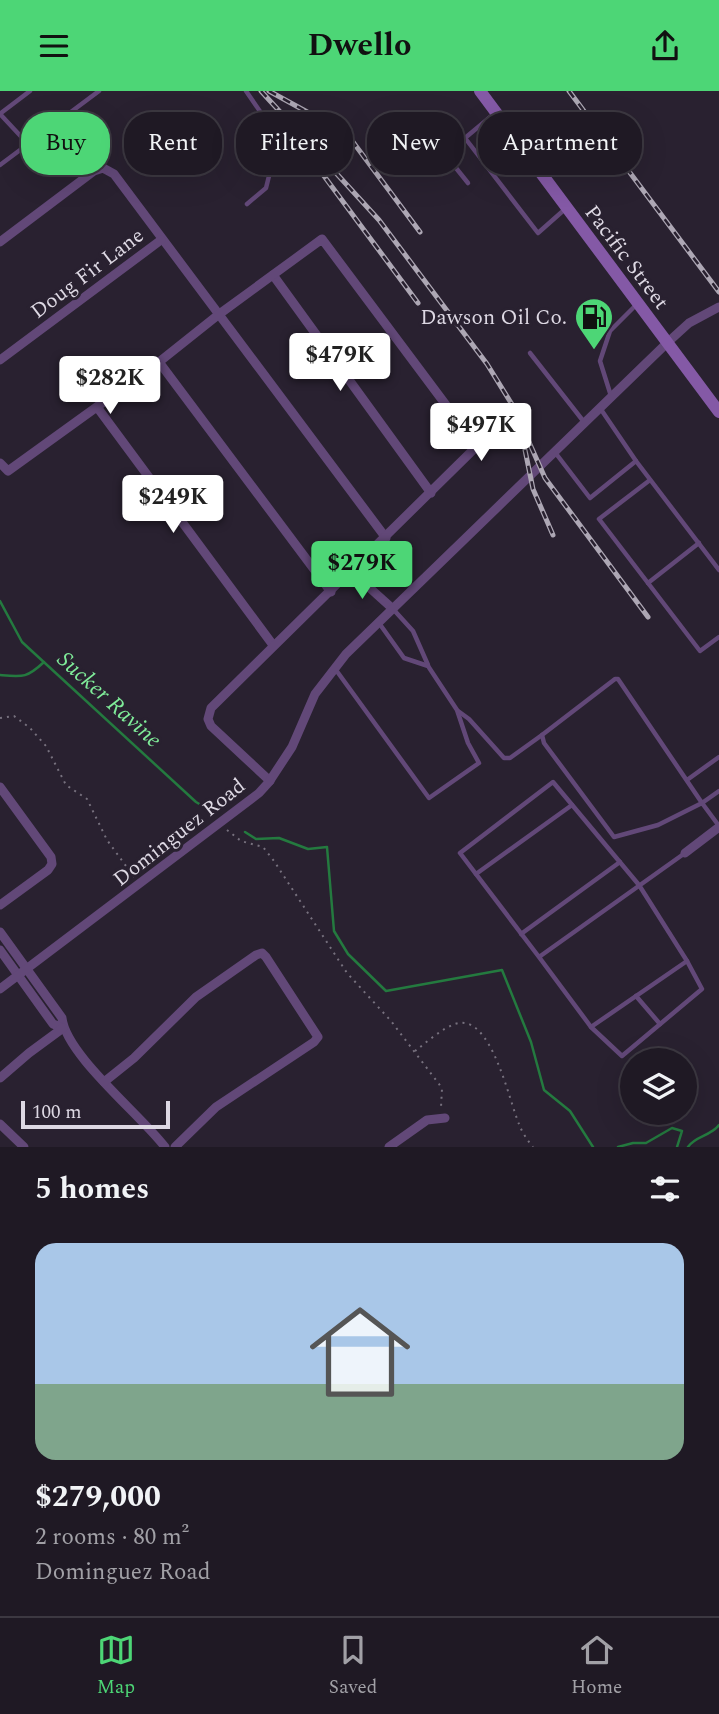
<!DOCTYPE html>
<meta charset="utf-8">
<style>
body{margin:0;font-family:Spectral,serif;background:#2c2631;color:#f1f3f6;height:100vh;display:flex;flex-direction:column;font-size:26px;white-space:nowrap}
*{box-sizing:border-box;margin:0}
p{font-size:23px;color:#a1a0a6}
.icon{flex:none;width:38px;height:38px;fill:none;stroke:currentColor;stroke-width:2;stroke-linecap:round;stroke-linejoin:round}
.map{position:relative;height:1056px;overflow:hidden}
.sheet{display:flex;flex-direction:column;background:#1f1924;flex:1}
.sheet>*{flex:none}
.top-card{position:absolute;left:21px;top:21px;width:677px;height:63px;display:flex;gap:14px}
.buttons{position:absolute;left:620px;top:957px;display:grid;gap:14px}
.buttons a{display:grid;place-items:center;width:77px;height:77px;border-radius:50%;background:#1f1924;box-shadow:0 7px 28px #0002,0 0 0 2px #3c3841;font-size:35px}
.scale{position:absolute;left:21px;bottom:18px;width:149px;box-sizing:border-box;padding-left:7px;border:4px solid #ddd8e3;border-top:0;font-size:19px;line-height:24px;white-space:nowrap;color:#ddd8e3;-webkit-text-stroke:5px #292130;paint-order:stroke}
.price{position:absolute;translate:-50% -60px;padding:0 16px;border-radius:7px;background:#fff;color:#222;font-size:23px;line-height:46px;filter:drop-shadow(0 2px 4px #0008)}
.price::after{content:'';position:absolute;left:50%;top:42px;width:21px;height:16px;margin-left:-10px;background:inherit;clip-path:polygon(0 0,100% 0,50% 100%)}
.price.selected{background:#4dd676;color:#111}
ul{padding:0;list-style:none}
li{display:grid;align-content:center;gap:14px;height:371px;padding:0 35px}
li+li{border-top:2px solid #3c3841}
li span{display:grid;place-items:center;height:217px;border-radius:21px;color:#555}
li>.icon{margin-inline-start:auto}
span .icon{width:126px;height:126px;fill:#fffc;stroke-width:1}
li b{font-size:30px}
h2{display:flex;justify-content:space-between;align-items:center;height:84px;padding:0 35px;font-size:30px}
.tag{padding:0 24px;border-radius:28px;background:#1f1924;box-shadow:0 7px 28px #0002,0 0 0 2px #3c3841;font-size:24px;line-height:63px}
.tag.selected{background:#4dd676;color:#111}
header{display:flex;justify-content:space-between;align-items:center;height:91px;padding:0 35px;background:#4dd676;color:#111;font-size:32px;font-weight:700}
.dock{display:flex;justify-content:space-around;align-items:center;height:98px;border-top:2px solid #3c3841;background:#1f1924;font-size:19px;color:#a1a0a6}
.dock a{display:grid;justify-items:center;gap:4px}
.dock .selected{color:#4dd676}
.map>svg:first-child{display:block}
</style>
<header><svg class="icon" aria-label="menu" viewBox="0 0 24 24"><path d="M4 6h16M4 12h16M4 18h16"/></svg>Dwello<svg class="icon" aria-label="share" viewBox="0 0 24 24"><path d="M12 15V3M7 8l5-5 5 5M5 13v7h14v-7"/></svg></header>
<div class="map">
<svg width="719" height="1056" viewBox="0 0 719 1056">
<rect width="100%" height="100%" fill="#292130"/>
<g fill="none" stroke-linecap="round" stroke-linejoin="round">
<!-- stream -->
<g stroke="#247a3f" stroke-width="2.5">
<polyline points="0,510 22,551 196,711 211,720"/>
<path d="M0 584C23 586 27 587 44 571"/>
<polyline points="245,741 256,748 279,747 308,758 327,756 334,840 348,863 386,900 502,879 531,951 544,999 570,1020 593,1056"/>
<polyline points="618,1056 633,1052 646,1052 672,1037 682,1040 677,1056"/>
<path d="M688 1056C695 1045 711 1045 719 1034"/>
</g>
<!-- path -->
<g stroke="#77717e" stroke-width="2" stroke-dasharray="2 5" stroke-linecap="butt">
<polyline points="0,627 14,625 30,637 46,655 66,694 87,708 107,749 134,786"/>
<polyline points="227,739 241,750 263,756 274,770 347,882 391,930 439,993 442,998 441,1016"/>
<path d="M415 960C427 951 441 938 455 933 491 920 509 1010 519 1033 522 1041 527 1049 533 1056"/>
</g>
<!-- service -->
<g stroke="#624878" stroke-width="4.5">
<polyline points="246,0 268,32 275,61 266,97 247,113"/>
<polyline points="1,22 30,0"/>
<polyline points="495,22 465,47 538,142 564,119"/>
<polyline points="0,23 28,53"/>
<polyline points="465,47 444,62 468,92"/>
<polyline points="0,74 99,0"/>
<polyline points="530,262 584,331"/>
<polyline points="611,305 600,270 610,240 637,213"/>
<polyline points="554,360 590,407 636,370 600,317"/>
<polyline points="636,370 719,479"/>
<polyline points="650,389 599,428 700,560 719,546"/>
<polyline points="648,492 699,452"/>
<polyline points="393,518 413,540 428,574"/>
<polyline points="336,579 429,707 479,672 468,652 457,619 428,575 404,567 379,532"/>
<polyline points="458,620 469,628 504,667 510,667 542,644"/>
<polyline points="687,689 719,666"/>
<polyline points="719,735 702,712 658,734 614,746 544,652 542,644 615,588 618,588 702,712 719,700"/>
<polyline points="476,783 572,714"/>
<polyline points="521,843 620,771"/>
<polyline points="539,866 591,936 687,870 639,794 553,691 460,762 539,866 685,762"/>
<polyline points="636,905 660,933"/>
<polyline points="591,936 622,965 702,898 687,870"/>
</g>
<!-- minor -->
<g stroke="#624878" stroke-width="9">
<polyline points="0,151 94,80 103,77 114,83 386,447"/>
<polyline points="273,184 431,402"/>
<polyline points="0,269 161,149"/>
<polyline points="159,271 331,501"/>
<polyline points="97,316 273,554"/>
<polyline points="0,372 8,380 159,271 218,224 322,148 446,314 475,357 211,617 208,628 211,635 270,690"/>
<polyline points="352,481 393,518"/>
<polyline points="0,696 51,766 52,773 48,779 0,814"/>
<polyline points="685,762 719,736"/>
<path d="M0 841 62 927C66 964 141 1024 165 1056"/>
<polyline points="0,859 53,933 63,937"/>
<polyline points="0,898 259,702 269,691 292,656 315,603 346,563 667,252 689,232 719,216"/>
<polyline points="0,987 29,962 63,937"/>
<polyline points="104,991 134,967 196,906 256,864 262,862 266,866 318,946 314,951 216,1016 175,1056"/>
<polyline points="0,1033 24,1056"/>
<polyline points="389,1056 427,1029 445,1027"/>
</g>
<!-- secondary -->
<polyline stroke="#8459a6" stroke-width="12" points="480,0 719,321"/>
<defs>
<g id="rail">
<polyline points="261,0 379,129 487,273 513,315 545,387 648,526"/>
<polyline points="269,0 331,34 353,51 420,141"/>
<polyline points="569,0 719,201"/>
<polyline points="307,62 418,212"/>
<polyline points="525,359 533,398 553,444"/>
</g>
</defs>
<!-- rail casing -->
<use href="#rail" stroke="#ada7b4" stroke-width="5"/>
<!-- rail -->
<use href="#rail" stroke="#292130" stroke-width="2.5" stroke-dasharray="8" stroke-linecap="butt"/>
</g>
<!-- icons -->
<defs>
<symbol id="fuel-pin" viewBox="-11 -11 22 30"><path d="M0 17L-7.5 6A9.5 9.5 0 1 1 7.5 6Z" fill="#4dd676" stroke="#292130"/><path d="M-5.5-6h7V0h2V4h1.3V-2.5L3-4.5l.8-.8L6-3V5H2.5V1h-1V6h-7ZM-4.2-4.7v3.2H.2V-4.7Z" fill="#111"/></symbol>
</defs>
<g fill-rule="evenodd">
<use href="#fuel-pin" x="572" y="204" width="44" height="60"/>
</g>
<g text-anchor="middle" stroke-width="6" stroke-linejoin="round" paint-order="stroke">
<!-- street labels -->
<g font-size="21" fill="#ddd8e3" stroke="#292130">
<text transform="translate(627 166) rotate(53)" y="7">Pacific Street</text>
<text transform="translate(87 182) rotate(-37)" y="7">Doug Fir Lane</text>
<text transform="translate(179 741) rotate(-38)" y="7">Dominguez Road</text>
</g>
<!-- poi labels -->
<g font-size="21" fill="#ddd8e3" stroke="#292130" text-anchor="end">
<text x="567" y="233">Dawson Oil Co.</text>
</g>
<!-- water labels -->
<g font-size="23" font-style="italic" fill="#7feb99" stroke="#292130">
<text transform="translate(110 608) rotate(42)" y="8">Sucker Ravine</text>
</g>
</g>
</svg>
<div class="buttons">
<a><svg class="icon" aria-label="layers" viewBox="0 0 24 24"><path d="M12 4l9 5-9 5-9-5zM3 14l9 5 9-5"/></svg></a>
</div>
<div class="scale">100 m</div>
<b class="price" style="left:340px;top:302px">$479K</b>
<b class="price" style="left:110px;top:325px">$282K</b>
<b class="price" style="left:481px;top:372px">$497K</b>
<b class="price" style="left:173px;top:444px">$249K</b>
<b class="price selected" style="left:362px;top:510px">$279K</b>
<div class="top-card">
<a class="tag selected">Buy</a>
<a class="tag">Rent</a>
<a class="tag">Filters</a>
<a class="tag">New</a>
<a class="tag">Apartment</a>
</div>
</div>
<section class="sheet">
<h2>5 homes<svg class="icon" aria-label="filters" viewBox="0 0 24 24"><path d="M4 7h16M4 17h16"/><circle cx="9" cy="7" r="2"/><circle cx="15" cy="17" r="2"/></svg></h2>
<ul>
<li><span style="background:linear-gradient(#a9c7e8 65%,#7fa58c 0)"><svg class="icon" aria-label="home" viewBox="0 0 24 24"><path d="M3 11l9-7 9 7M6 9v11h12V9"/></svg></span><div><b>$279,000</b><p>2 rooms · 80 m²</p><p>Dominguez Road</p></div></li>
</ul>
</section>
<nav class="dock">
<a class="selected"><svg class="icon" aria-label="map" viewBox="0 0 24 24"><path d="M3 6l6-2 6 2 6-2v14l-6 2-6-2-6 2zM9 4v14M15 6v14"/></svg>Map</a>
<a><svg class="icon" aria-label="saved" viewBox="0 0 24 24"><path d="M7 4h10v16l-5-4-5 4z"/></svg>Saved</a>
<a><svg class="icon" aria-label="home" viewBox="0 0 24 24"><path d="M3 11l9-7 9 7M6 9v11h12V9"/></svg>Home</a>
</nav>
